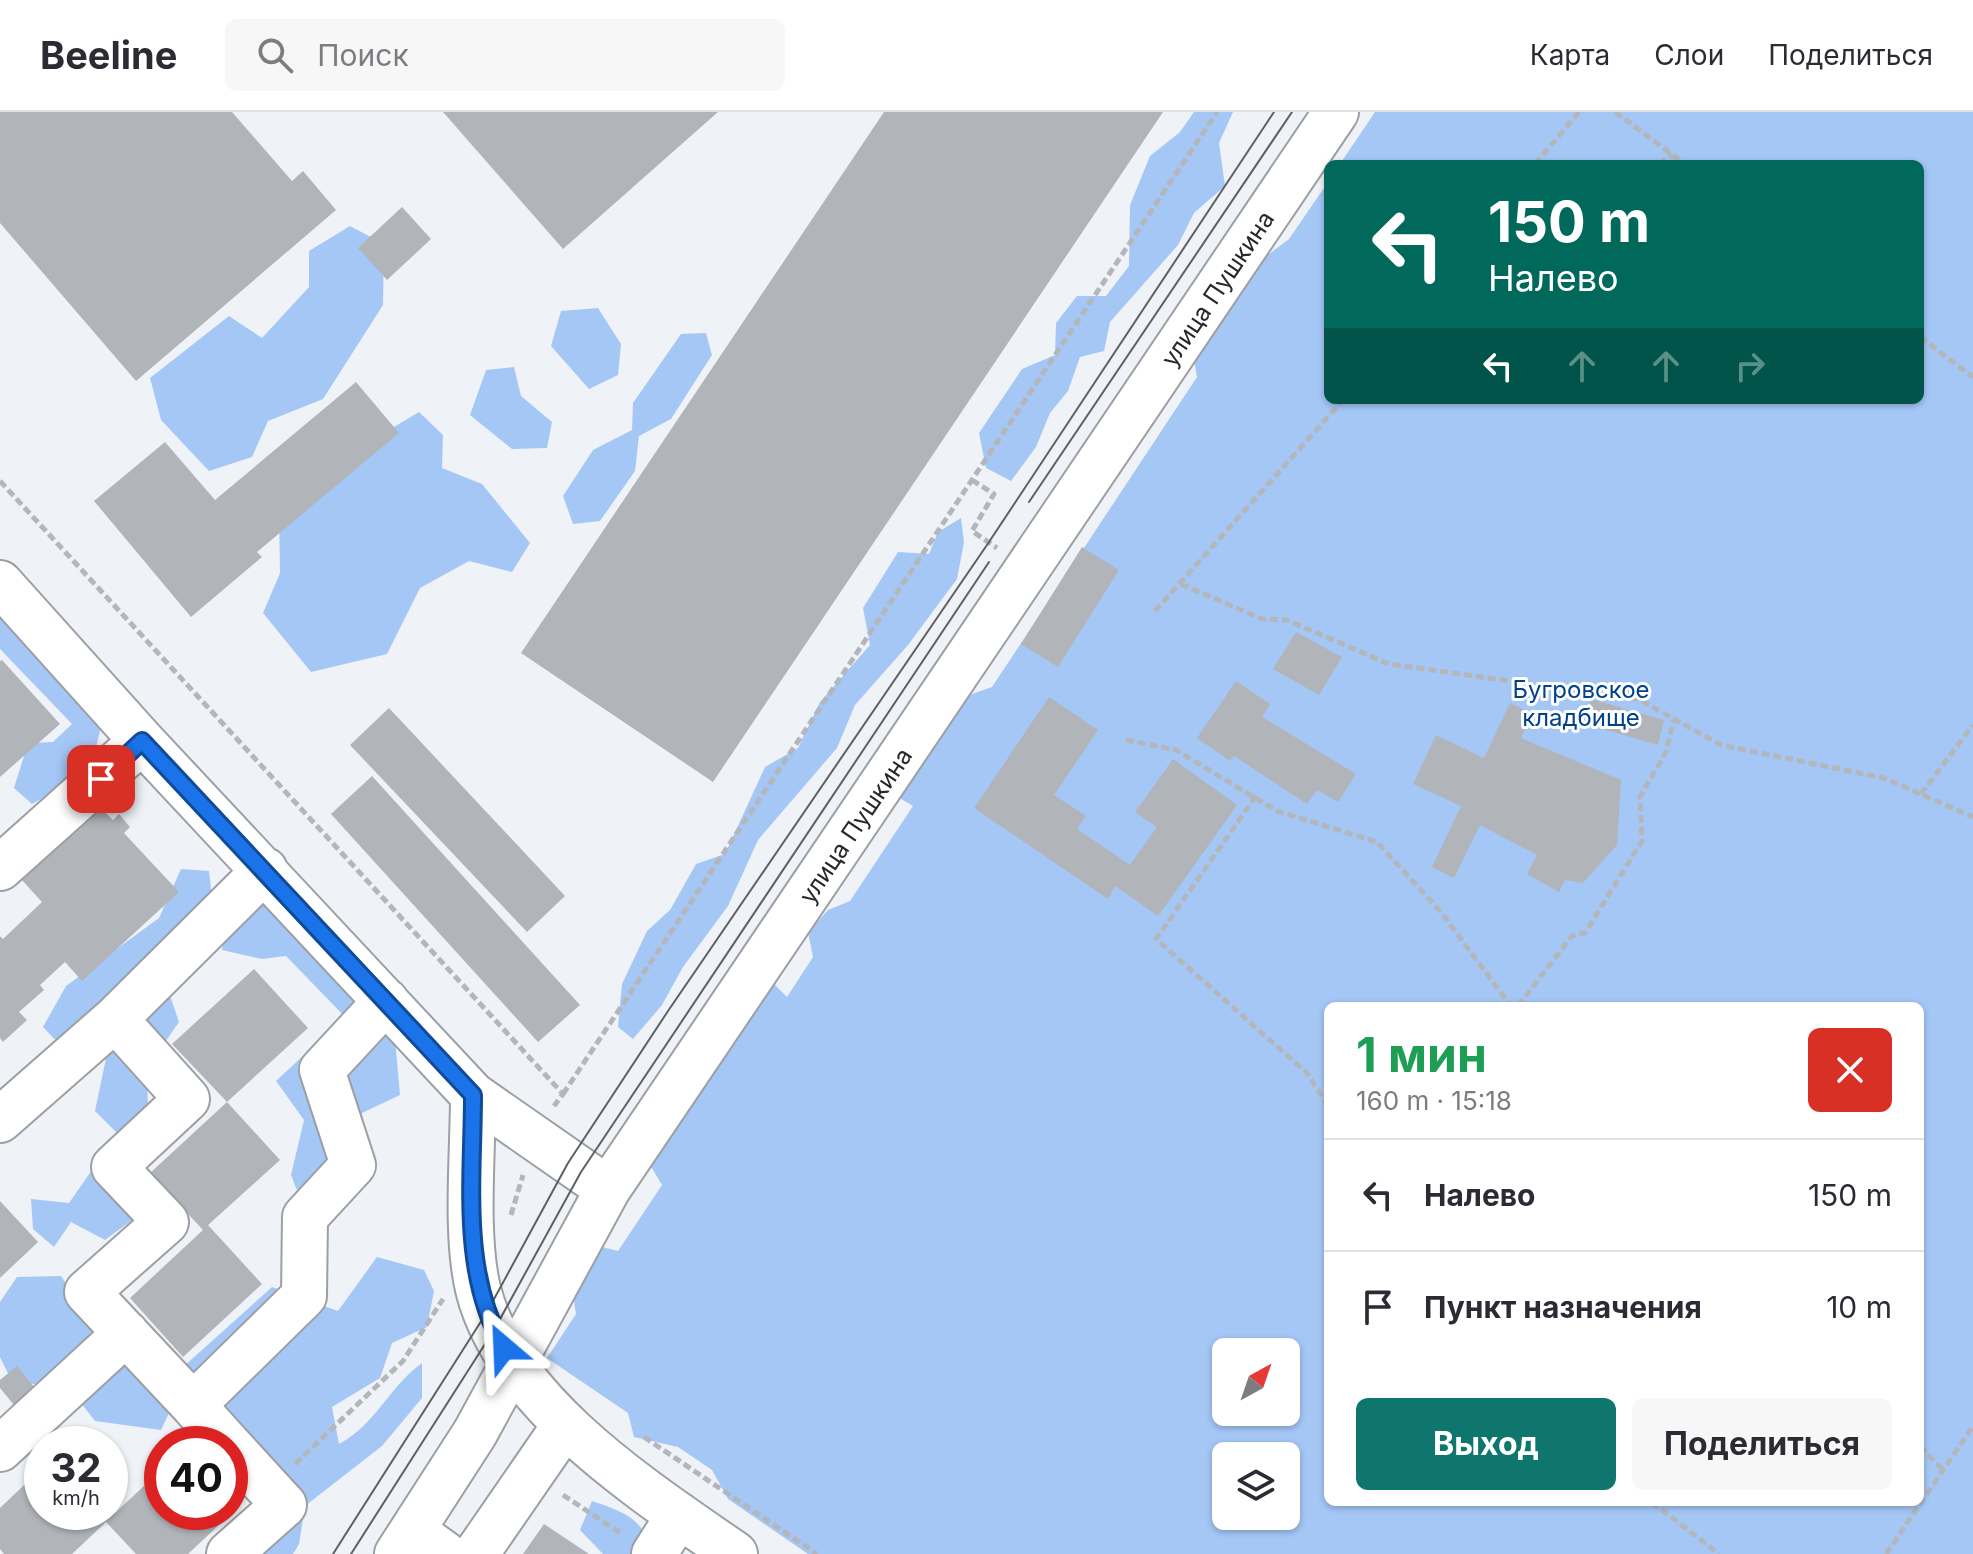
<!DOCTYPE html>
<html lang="ru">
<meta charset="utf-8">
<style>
body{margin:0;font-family:Inter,sans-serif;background:#f7f7f7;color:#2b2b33;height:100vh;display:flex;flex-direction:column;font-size:30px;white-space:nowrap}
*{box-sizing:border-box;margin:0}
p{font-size:26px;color:#7c7c81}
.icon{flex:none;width:44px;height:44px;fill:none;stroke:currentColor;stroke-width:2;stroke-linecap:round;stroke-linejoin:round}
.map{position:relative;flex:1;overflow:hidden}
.sheet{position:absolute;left:1324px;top:890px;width:600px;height:504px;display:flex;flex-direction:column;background:#fff;border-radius:12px;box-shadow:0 2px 6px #0004}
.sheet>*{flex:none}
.hud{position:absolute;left:1324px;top:48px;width:600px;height:244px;border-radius:12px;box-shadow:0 2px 6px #0004;background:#00695c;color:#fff;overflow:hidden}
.needle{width:52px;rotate:40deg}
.fabs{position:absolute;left:1212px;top:1226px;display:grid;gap:16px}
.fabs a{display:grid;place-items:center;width:88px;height:88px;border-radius:12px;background:#fff;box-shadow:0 2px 6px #0004;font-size:40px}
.speed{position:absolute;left:24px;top:1314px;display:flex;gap:16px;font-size:40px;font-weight:700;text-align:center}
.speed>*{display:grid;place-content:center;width:104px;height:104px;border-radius:50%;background:#fff;box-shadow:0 2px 6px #0004;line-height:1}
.speed small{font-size:20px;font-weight:400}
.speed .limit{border:12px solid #d22;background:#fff;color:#111}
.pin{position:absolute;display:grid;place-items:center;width:68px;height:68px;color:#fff;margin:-34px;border-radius:16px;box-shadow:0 4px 12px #0006}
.me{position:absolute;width:88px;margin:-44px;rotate:334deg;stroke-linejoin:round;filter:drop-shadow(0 0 6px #0008)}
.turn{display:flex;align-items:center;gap:28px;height:168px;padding:0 32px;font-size:36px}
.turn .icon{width:104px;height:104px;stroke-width:2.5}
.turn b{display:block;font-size:56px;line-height:68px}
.lanes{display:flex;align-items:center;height:76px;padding:0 32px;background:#0003;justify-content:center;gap:40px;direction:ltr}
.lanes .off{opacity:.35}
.round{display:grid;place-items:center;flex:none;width:84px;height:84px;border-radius:12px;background:#f7f7f7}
.summary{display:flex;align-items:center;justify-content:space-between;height:136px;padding:0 32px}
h1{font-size:48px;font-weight:700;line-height:60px;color:#1e9e55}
.cta{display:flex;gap:16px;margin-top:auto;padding:16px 32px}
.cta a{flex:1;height:92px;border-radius:12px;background:#0f766e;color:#fff;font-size:32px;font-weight:700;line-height:92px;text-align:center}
.cta a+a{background:#f7f7f7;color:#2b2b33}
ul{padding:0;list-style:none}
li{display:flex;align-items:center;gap:24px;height:112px;padding:0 32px;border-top:2px solid #e1e1e2}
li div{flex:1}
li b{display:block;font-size:30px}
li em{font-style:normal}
header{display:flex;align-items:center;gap:48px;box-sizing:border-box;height:112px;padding:0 40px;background:#fff;border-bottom:2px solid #e1e1e2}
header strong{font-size:38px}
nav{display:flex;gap:44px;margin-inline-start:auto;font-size:28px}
.search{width:560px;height:72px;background:#f7f7f7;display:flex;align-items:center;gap:20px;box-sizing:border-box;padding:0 28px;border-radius:12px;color:#7c7c81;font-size:30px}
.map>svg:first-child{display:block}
.green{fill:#a5c7f6;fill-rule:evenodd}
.building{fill:#b1b5b9}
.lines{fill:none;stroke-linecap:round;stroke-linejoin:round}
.minor-casing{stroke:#9c9fa4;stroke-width:48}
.path{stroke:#b3b6ba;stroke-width:5;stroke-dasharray:8 4;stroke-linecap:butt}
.minor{stroke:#fff;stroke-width:44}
.tram{stroke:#5e6063;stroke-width:2}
.route-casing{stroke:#114b97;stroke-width:20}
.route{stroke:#1a73e8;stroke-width:14}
.labels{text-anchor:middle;stroke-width:6;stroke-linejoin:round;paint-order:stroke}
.street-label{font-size:24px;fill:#27282a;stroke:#fff}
.park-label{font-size:24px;fill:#00428b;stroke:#fff}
</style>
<header>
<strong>Beeline</strong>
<div class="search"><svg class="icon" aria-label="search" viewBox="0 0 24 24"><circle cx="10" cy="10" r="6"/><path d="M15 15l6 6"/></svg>Поиск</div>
<nav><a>Карта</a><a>Слои</a><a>Поделиться</a></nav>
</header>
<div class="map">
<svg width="1973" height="1442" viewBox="0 0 1973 1442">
<rect width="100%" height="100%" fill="#eff3f8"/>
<path class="green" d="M 1194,0 L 1233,0 L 1219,31 L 1225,74 L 1194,101 L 1178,133 L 1110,210 L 1104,239 L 1080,245 L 1068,279 L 1050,301 L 1036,335 L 1011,369 L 986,356 L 979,321 L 1022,257 L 1055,243 L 1056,211 L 1077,184 L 1106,184 L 1129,154 L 1130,93 L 1150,44 L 1180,20 Z
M 1375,0 L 1973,0 L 1973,1442 L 808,1442 L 728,1387 L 712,1358 L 678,1335 L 634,1325 L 628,1301 L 547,1246 L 576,1202 L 571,1170 L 598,1134 L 618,1139 L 662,1073 L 649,1051 L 770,868 L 787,885 L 813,845 L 808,820 L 828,798 L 850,789 L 913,694 L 896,684 L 955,588 L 992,575 L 1197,265 L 1193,242 L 1234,168 L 1289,127 L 1328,70 L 1328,288 L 1920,288 L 1920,52 L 1340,52 ZM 1328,894 L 1920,894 L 1920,1390 L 1328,1390 ZM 1226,1240 L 1286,1240 L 1286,1300 L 1226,1300 ZM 1226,1344 L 1286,1344 L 1286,1404 L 1226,1404 Z
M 350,114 L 384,132 L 383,193 L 323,287 L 268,309 L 252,345 L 209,359 L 161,308 L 150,266 L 229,204 L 262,226 L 309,175 L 309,139 Z
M 598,196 L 621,232 L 618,263 L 589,277 L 551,234 L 561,199 Z
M 706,221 L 712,243 L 671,307 L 639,324 L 635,359 L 600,409 L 573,412 L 563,384 L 593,338 L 632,318 L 633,291 L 681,222 Z
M 514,255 L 521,284 L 552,310 L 547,336 L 512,337 L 470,303 L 486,258 Z
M 419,300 L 443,323 L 442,356 L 482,372 L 530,431 L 512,460 L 469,449 L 420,476 L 387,542 L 311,560 L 263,501 L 280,461 L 279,399 L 357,337 Z
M 961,406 L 964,430 L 957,467 L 908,533 L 855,593 L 837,636 L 758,728 L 728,794 L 683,855 L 662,893 L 633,927 L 618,915 L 622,872 L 647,819 L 670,798 L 696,752 L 725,742 L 765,655 L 798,636 L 820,590 L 870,533 L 863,496 L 898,440 L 929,442 L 938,420 Z
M 0,495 L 104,604 L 96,635 L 74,644 L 70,671 L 32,692 L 14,676 L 28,631 L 53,630 L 72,612 L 0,537 Z
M 181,757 L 209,759 L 212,785 L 164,866 L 179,910 L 147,956 L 148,1001 L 116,1020 L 95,999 L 110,927 L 60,933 L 43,915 L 66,874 L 159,806 Z
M 264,784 L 300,831 L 355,863 L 393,905 L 400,983 L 362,1001 L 350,1067 L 302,1091 L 291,1063 L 304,1008 L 276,969 L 305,942 L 341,953 L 347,907 L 286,844 L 262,847 L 222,838 L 228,791 Z
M 92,1058 L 123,1072 L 139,1103 L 105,1128 L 71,1110 L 54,1135 L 33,1117 L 31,1087 L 69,1091 Z
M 377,1145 L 424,1158 L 434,1179 L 427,1215 L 392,1231 L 380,1266 L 332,1295 L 339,1332 C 375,1313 389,1275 422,1251 L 422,1286 L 382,1334 L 305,1394 L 299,1432 L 293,1442 L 222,1442 L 247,1413 L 260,1336 L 176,1286 L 161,1318 L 95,1309 L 64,1269 L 14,1274 L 0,1245 L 0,1190 L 17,1165 L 61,1164 L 80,1192 L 183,1255 L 272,1175 L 338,1199 Z
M 592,1389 C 622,1399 647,1407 650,1442 L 603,1442 L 580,1418 Z"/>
<path class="building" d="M 0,0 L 232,0 L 292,69 L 303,59 L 336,98 L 136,269 L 0,111 Z
M 443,0 L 718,0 L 563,137 Z
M 884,0 L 1163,0 L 713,670 L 521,541 Z
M 402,95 L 431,127 L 387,168 L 358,136 Z
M 356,270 L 399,321 L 257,440 L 262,445 L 191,505 L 94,389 L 165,330 L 215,388 Z
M 1082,435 L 1119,458 L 1058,555 L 1021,532 Z
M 1296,520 L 1342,545 L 1319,583 L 1273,557 Z
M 2,548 L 60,612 L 0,665 L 0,549 Z
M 1236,569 L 1270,592 L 1262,605 L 1356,662 L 1338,690 L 1317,678 L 1307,692 L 1234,644 L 1230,649 L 1197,626 Z
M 1049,585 L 1098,618 L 1054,683 L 1086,704 L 1077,717 L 1130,753 L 1157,715 L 1135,700 L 1173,647 L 1237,693 L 1158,804 L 1115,774 L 1108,787 L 974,696 Z
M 1591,587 L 1664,608 L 1658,633 L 1586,612 Z
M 1510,591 L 1532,601 L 1521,626 L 1621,668 L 1617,733 L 1583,771 L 1565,768 L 1559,780 L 1527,762 L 1537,743 L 1480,713 L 1454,766 L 1432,755 L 1461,694 L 1413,672 L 1436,623 L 1484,646 Z
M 389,596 L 565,784 L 527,820 L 350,633 Z
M 372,664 L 580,893 L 538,930 L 331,702 Z
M 100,695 L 113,708 L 119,702 L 130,715 L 124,721 L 179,780 L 82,869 L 65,850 L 40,873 L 44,878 L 19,900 L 27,908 L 3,930 L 0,926 L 0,824 L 3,827 L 42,790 L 21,767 Z
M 254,857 L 308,916 L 227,990 L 172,932 Z
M 227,990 L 280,1048 L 208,1113 L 262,1172 L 183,1245 L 130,1186 L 203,1118 L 150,1061 Z
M 0,1089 L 38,1130 L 0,1166 Z
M 17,1254 L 35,1276 L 14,1293 L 0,1276 L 0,1268 Z
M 42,1356 L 42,1400 L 110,1398 L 114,1402 L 162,1357 L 162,1400 L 230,1400 L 230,1388 L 237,1396 L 188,1442 L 136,1442 L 106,1410 L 72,1442 L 4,1442 L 0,1437 L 0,1396 Z
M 544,1412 L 589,1442 L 523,1442 Z"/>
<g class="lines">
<g class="minor-casing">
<path id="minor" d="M 0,471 L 142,629 L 473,983 C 473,1041 465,1122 478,1177 C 506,1291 644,1379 735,1442
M 0,756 L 142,629
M 115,907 L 265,758
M 473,983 L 608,1077
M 0,1008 L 115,907 L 187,987 L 114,1055 L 166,1110 L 87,1180 L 193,1293
M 228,1332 L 193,1293 L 304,1184 L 305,1105 L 353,1053 L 322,958 L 386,889
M 0,1337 L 126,1221
M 413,1419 L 445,1442
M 229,1442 L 284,1393 L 230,1334
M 397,1442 L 475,1321 L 608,1077 L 1336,0
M 476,1442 L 565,1313
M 654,1442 L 679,1403"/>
</g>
<path class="path" d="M 1615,0 L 1685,52
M 1535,52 L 1579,0
M 1659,52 L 1672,42
M 1920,225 L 1973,265
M 972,368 L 994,382 L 972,419 L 997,436
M 0,369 L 563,982 L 554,994
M 1181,472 L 1262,507 L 1287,508 L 1389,552 L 1638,587 L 1721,633 L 1884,666 L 1973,705
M 1155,499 L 1343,288
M 1126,628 L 1176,638 L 1277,699 L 1377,730 L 1440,799 L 1511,894
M 1921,682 L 1973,613
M 1256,684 L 1156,827 L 1307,961 L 1328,994
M 1518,894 L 1572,824 L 1585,821 L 1642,729 L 1640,685 L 1666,640 L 1674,607
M 563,982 L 1217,0
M 511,1103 L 523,1063
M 644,1325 L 817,1442
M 1920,1334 L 1943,1358
M 295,1352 L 403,1249 L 443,1187
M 563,1383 L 622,1422
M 1652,1390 L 1719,1442
M 1886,1442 L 1973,1314"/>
<use href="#minor" class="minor"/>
<path class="tram" d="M 1029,390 L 1292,0
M 333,1442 L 487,1200 L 568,1051 L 668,899 L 989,430 L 1274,0
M 351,1442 L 494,1218 L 581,1060 L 989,450"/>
</g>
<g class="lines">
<g class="route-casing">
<path id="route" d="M 101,667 L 142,629 L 473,983 C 473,1067 460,1160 504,1236"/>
</g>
<use href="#route" class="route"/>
</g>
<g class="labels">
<g class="street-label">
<text transform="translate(1218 177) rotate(-56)" y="8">улица Пушкина</text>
<text transform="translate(856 714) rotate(-56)" y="8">улица Пушкина</text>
</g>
<g class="park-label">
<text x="1581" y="586">Бугровское<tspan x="1581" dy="28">кладбище</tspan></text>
</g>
</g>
</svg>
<div class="fabs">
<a><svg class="needle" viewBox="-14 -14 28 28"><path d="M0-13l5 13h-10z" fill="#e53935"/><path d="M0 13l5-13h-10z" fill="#7c7c81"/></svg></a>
<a><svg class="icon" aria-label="layers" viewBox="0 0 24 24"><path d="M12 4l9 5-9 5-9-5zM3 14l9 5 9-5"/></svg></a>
</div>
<div class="speed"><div>32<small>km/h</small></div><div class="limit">40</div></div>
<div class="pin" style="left:101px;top:667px;background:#d93025"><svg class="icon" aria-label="arrive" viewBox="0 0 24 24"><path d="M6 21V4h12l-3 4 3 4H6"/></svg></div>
<svg class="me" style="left:504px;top:1236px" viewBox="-20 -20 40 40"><path d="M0-17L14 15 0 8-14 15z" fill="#1a73e8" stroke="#fff" stroke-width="4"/></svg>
<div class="hud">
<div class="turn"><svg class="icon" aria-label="left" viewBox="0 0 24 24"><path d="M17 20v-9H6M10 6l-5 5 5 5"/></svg><div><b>150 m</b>Налево</div></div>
<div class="lanes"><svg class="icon" aria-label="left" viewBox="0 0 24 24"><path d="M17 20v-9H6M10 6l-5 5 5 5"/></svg><svg class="icon off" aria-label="ahead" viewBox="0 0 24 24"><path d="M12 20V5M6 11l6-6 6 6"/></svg><svg class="icon off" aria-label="ahead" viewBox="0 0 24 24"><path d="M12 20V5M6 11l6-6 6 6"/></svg><svg class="icon off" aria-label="right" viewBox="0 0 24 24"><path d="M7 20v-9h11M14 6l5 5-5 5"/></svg></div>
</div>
<section class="sheet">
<div class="summary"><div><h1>1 мин</h1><p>160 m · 15:18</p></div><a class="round" style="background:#d93025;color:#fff"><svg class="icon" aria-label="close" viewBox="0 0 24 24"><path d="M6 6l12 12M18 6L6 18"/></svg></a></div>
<ul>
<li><svg class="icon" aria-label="left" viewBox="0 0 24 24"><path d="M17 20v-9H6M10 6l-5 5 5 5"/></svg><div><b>Налево</b></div><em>150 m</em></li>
<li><svg class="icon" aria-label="arrive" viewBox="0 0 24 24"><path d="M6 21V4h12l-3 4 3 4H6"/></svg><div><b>Пункт назначения</b></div><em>10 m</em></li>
</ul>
<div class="cta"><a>Выход</a><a>Поделиться</a></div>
</section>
</div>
